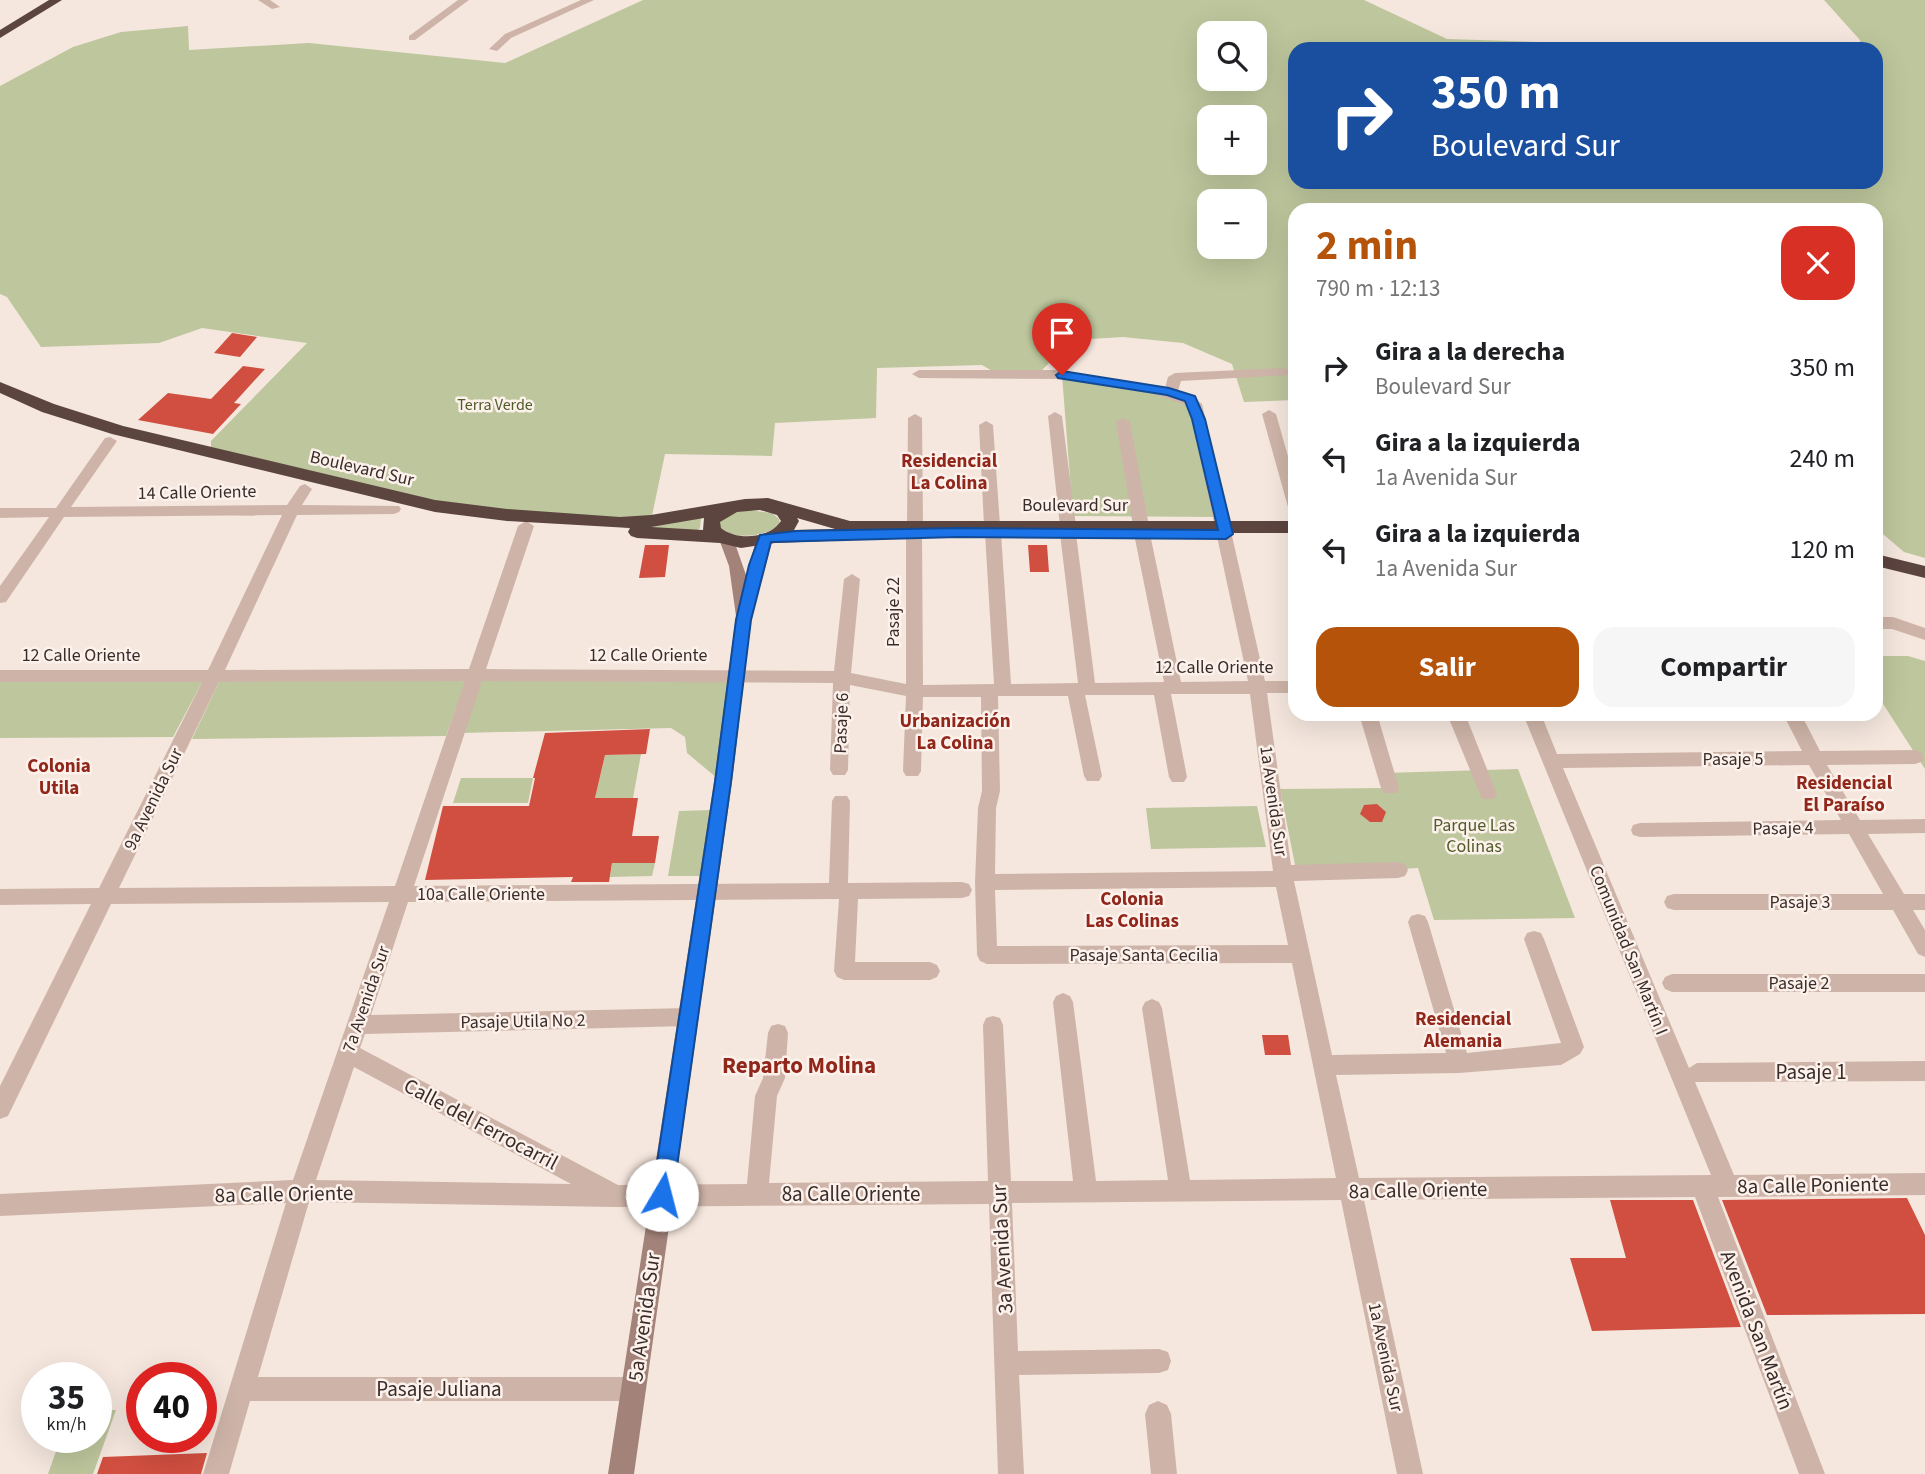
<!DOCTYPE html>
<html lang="es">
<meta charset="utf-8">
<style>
body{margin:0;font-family:"Source Sans 3",sans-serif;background:#f6f6f6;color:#202124;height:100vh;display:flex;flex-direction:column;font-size:26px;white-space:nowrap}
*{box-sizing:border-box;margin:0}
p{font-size:23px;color:#757577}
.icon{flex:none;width:38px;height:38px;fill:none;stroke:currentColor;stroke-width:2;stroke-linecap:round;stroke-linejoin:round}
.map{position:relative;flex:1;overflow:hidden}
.drawer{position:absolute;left:1288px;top:203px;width:595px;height:518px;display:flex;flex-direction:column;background:#fff;border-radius:21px;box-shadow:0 7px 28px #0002}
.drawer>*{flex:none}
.banner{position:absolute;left:1288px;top:42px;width:595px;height:147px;border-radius:21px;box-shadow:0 7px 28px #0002;background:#1a4fa0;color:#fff;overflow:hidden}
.tools{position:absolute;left:1197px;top:21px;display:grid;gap:14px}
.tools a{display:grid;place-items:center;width:70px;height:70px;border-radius:14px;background:#fff;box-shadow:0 7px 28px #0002;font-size:35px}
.speed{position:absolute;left:21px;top:1362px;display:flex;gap:14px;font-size:35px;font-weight:700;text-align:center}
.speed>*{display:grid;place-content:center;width:91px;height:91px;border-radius:50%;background:#fff;box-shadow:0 7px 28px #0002;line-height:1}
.speed small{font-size:18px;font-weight:400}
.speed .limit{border:10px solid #d22;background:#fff;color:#111}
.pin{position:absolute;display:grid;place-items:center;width:60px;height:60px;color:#fff;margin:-72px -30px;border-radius:50% 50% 50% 0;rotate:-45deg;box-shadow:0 0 7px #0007}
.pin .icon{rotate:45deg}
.me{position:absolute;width:77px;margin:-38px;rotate:8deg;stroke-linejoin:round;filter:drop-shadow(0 0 5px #0008)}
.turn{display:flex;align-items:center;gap:24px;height:147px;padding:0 28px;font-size:32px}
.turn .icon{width:91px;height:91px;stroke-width:2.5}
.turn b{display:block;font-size:49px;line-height:60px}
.round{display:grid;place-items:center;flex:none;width:74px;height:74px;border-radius:21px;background:#f6f6f6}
.summary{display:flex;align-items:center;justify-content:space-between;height:119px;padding:0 28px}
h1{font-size:42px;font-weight:700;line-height:52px;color:#b45309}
.cta{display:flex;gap:14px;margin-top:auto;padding:14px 28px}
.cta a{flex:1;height:80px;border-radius:21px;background:#b45309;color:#fff;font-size:28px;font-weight:700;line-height:80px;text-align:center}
.cta a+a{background:#f6f6f6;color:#202124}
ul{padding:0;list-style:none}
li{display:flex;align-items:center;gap:21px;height:91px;padding:0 28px}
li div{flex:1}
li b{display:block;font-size:26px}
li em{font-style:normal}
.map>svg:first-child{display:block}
.green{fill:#bdc69c;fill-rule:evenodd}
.building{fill:#d04f40}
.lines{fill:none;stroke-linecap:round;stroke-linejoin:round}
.street{fill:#ceb4a8;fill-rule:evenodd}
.secondary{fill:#a28279;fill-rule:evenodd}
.highway{fill:#5c443f;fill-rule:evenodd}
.route{fill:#1a73e8;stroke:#114b97;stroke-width:2}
.labels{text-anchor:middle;stroke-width:5;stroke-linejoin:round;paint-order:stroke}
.far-park-label{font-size:16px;fill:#505b2a;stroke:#fcf1eb}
.street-label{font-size:18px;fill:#3a2c29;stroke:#fcf1eb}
.park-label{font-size:18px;fill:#505b2a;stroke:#fcf1eb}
.neighbourhood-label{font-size:19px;font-weight:bold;fill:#91261a;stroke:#fcf1eb}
.near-street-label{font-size:21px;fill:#3a2c29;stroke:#fcf1eb}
.near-neighbourhood-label{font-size:23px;font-weight:bold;fill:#91261a;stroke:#fcf1eb}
</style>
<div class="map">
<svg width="1925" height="1474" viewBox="0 0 1925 1474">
<rect width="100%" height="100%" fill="#f5e7de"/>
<path class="green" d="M 643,0 L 1364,0 L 1447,39 L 1748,49 L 1295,49 L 1295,182 L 1876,182 L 1876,49 L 1861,49 L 1860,40 L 1824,0 L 1925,0 L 1925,558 L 1904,552 L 1876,528 L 1876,210 L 1295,210 L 1295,400 L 1244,402 L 1232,364 L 1183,343 L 1123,337 L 1057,341 L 1063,348 L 1062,357 L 1049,363 L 1039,373 L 994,372 L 982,365 L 877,368 L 876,418 L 775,423 L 772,456 L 665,454 L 650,525 L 701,518 L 700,528 L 696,531 L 622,528 L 625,527 L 437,502 L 211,447 L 211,441 L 307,343 L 202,328 L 159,343 L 41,347 L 7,297 L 0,294 L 0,86 L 73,47 L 121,32 L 188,26 L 189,50 L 309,43 L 505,63 ZM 1209,33 L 1255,33 L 1255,79 L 1209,79 ZM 1209,117 L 1255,117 L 1255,163 L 1209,163 ZM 1209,201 L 1255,201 L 1255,247 L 1209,247 Z
M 1062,375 L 1166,391 L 1195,407 L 1221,517 L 1073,516 Z
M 748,510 L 772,513 L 779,519 L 780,524 C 767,537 729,542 718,524 C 722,514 737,511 748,510 Z
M 1876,656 L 1908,656 L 1925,661 L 1925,769 L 1876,693 Z
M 731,678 L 717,778 L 687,753 L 685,737 L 671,728 L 461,733 L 478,681 Z
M 220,680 L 466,681 L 446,736 L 192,739 Z
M 0,682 L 202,682 L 173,737 L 0,738 Z
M 641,754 L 633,798 L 595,798 L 605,755 Z
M 1518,769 L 1575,918 L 1434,920 L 1418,868 L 1297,875 L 1280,789 L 1389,788 L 1385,773 Z
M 461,778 L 533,778 L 528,803 L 453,803 Z
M 1257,806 L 1266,847 L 1151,849 L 1146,808 Z
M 713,810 L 703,876 L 668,876 L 679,811 Z
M 612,863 L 655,863 L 652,876 L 610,877 Z
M 96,1410 L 116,1410 L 93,1474 L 48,1474 L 61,1437 L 96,1437 Z"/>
<path class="building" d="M 232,333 L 257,337 L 240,357 L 214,353 Z
M 243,366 L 265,369 L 234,403 L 241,404 L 213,434 L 138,420 L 168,393 L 211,399 Z
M 645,545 L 669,545 L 665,577 L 639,578 Z
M 1028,545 L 1047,545 L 1049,572 L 1030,572 Z
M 650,729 L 646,754 L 605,755 L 595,798 L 638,798 L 632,836 L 659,836 L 655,863 L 612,863 L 609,882 L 571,882 L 573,877 L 425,880 L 443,806 L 529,806 L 535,778 L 533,778 L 545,733 Z
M 1377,804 L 1386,812 L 1382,822 L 1370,822 L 1360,814 L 1364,805 Z
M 1262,1035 L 1288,1035 L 1291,1055 L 1265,1055 Z
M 1907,1198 L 1925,1235 L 1925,1314 L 1767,1315 L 1722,1200 Z
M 1610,1200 L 1693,1200 L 1741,1327 L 1592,1331 L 1570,1258 L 1626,1258 Z
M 207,1453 L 201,1474 L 97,1474 L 103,1457 Z"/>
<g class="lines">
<path class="street" d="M 258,0 L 270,0 L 280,7 L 272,9 Z
M 458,0 L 469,0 L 415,40 L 409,40 L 409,36 Z
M 581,0 L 594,0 L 511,38 L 497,51 L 489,49 L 505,34 Z
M 1284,368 L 1291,372 L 1289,375 L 1181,381 L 1178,391 L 1191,396 L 1202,404 L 1265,681 L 1295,681 L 1295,693 L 1267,693 L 1291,865 L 1398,862 L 1405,864 L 1408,870 L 1405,876 L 1398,878 L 1294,881 L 1332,1055 L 1446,1053 L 1408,922 L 1411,916 L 1418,914 L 1425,916 L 1428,922 L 1467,1053 L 1561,1043 L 1524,939 L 1527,933 L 1534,931 L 1541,933 L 1544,939 L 1584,1047 L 1580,1054 L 1561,1065 L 1459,1073 L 1336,1075 L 1359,1178 L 1711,1175 L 1523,714 L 1541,714 L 1557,754 L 1802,751 L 1783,714 L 1801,714 L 1820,751 L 1915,750 L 1921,752 L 1924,757 L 1921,762 L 1915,764 L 1827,765 L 1860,820 L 1925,819 L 1925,833 L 1868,834 L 1904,894 L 1925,894 L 1925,910 L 1913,910 L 1925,930 L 1925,957 L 1918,954 L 1893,910 L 1674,910 L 1667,908 L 1664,902 L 1667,896 L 1674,894 L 1883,894 L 1849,834 L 1640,837 L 1633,835 L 1631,830 L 1633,825 L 1640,823 L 1841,820 L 1809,765 L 1563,768 L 1689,1068 L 1697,1063 L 1925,1061 L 1925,1081 L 1695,1082 L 1734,1175 L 1925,1173 L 1925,1195 L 1718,1197 L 1825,1474 L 1799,1474 L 1695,1197 L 1364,1200 L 1423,1474 L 1397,1474 L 1341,1200 L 1012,1203 L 1018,1351 L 1159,1349 L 1168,1352 L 1171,1361 L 1168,1370 L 1159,1373 L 1019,1375 L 1024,1474 L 998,1474 L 989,1204 L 615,1207 L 309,1202 L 258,1377 L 634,1377 L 643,1380 L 646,1389 L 643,1398 L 634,1401 L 250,1401 L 229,1474 L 203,1474 L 286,1203 L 0,1216 L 0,1194 L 293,1180 L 389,902 L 111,904 L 8,1116 L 0,1119 L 0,1086 L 91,904 L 0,905 L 0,889 L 99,888 L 202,682 L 0,682 L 0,670 L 208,670 L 282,515 L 64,517 L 6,602 L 0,603 L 0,586 L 49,517 L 0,518 L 0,508 L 56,508 L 105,438 L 110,437 L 117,441 L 71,507 L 287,505 L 300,486 L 305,484 L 312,489 L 302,505 L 399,506 L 401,509 L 399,512 L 394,514 L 297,515 L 225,670 L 469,669 L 518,526 L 526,521 L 534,526 L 486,669 L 834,671 L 844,579 L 852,574 L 860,579 L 851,673 L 906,684 L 906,534 L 913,529 L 907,525 L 908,418 L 915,414 L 922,418 L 923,525 L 916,530 L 922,534 L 923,685 L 994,684 L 985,533 L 989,529 L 984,525 L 979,425 L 986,421 L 993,425 L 1000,525 L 996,529 L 1001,533 L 1011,684 L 1078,683 L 1060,534 L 1065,530 L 1060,526 L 1048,416 L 1055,412 L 1062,416 L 1076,526 L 1071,530 L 1076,534 L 1095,683 L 1164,682 L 1134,534 L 1138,530 L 1133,526 L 1116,422 L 1123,418 L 1130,422 L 1149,526 L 1145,530 L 1150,534 L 1181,682 L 1248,681 L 1189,406 L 1151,393 L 1066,379 L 919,378 L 912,374 L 919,370 L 1054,370 L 1165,388 L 1168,377 L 1175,373 ZM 465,681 L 395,886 L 119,888 L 219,682 ZM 482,681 L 833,683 L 830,770 L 833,775 L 845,775 L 848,770 L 850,685 L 906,696 L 903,771 L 906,776 L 918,776 L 921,771 L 923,697 L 981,697 L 982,791 L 978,808 L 975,882 L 977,955 L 980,961 L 987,964 L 1292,963 L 1336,1178 L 1190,1180 L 1162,1008 L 1159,1002 L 1152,999 L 1145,1002 L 1142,1008 L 1168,1180 L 1096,1181 L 1073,1002 L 1070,996 L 1063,993 L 1056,996 L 1053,1002 L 1073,1181 L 1011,1181 L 1003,1025 L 1000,1018 L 993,1016 L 986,1018 L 983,1025 L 988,1181 L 769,1183 L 777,1096 L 785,1078 L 788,1033 L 785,1026 L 778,1024 L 771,1026 L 768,1033 L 763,1078 L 755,1096 L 747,1184 L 618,1185 L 360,1048 L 365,1034 L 688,1026 L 695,1024 L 698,1017 L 695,1010 L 688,1008 L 371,1015 L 408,902 L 839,899 L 834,971 L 837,977 L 844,980 L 930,980 L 937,977 L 940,971 L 937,965 L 930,962 L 855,962 L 858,899 L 962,898 L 969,896 L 972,890 L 969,884 L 962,882 L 848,883 L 850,801 L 847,796 L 835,796 L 832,801 L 829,883 L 414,886 ZM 1171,694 L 1250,694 L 1273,871 L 995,874 L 996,808 L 1000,791 L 998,696 L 1068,696 L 1084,776 L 1087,781 L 1099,781 L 1102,776 L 1085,695 L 1154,695 L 1169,777 L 1172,782 L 1184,782 L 1187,777 ZM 1276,887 L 1288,945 L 997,946 L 995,890 ZM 354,1067 L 571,1184 L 316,1180 Z
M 1269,410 L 1276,414 L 1295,481 L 1295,512 L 1288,507 L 1262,414 Z
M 1876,617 L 1893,617 L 1925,628 L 1925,640 L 1892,629 L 1876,629 Z
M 1359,714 L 1377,714 L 1399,788 L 1396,793 L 1384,793 L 1381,788 Z
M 1447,714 L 1465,714 L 1497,794 L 1494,799 L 1482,799 Z
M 1672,974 L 1925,974 L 1925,992 L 1672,992 L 1665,989 L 1662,983 L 1665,977 Z
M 1158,1401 L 1167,1405 L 1171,1414 L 1177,1474 L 1151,1474 L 1145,1414 L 1149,1405 Z"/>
<path class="secondary" d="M 765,533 L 773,538 L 751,619 L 732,782 L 634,1474 L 608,1474 L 714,782 L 736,616 L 729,566 L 719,539 L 722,535 L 732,535 L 746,575 L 757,538 Z"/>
<path class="highway" d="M 49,0 L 62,0 L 0,38 L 0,30 Z
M 0,382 L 54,404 L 123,426 L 435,500 L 507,509 L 620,517 L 651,515 L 745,499 L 768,498 L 850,521 L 1295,521 L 1295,533 L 861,533 L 859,538 L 853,540 L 775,543 L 741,548 L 720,543 L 637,538 L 631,536 L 628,532 L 630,528 L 507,521 L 435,512 L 112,434 L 42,412 L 0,393 ZM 760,510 L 777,515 L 781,521 C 769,539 737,541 721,528 L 720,522 L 737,512 ZM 704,518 L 703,530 L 651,527 ZM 797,518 L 835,529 L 794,530 L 799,521 Z
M 1876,554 L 1925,566 L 1925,578 L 1876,566 Z"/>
</g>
<path class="route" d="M 1062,371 L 1169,388 L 1195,396 L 1205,419 L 1233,534 L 1226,539 L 958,537 L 771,542 L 751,620 L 731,782 L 673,1195 L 670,1202 L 662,1205 L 655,1202 L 652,1195 L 715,782 L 736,620 L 749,565 L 760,535 L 797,531 L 958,528 L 1218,530 L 1192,419 L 1185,401 L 1167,395 L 1058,378 L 1056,375 Z"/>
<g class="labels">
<g class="far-park-label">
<text x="495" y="410">Terra Verde</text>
</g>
<g class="street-label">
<text transform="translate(362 468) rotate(13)" y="6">Boulevard Sur</text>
<text transform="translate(197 492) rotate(-1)" y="6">14 Calle Oriente</text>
<text x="1075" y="511">Boulevard Sur</text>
<text transform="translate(893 612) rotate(-90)" y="6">Pasaje 22</text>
<text x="81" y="661">12 Calle Oriente</text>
<text x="648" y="661">12 Calle Oriente</text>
<text x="1214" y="673">12 Calle Oriente</text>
<text transform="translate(841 723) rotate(-88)" y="6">Pasaje 6</text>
<text x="1733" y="765">Pasaje 5</text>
<text transform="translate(153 799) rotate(-64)" y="6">9a Avenida Sur</text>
<text transform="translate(1274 801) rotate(82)" y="6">1a Avenida Sur</text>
<text transform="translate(1783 828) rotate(-1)" y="6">Pasaje 4</text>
<text x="481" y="900">10a Calle Oriente</text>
<text x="1800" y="908">Pasaje 3</text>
<text transform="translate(1629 950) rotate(68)" y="6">Comunidad San Martín I</text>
<text x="1144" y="961">Pasaje Santa Cecilia</text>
<text x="1799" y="989">Pasaje 2</text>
<text transform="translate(366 999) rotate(-71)" y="6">7a Avenida Sur</text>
<text transform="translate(523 1021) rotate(-1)" y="6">Pasaje Utila No 2</text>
<text transform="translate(1386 1357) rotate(78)" y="6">1a Avenida Sur</text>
</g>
<g class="park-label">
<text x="1474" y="831">Parque Las<tspan x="1474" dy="21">Colinas</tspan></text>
</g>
<g class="neighbourhood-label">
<text x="949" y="467">Residencial<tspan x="949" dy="22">La Colina</tspan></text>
<text x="955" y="727">Urbanización<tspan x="955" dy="22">La Colina</tspan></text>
<text x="59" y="772">Colonia<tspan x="59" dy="22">Utila</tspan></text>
<text x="1844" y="789">Residencial<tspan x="1844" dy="22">El Paraíso</tspan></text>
<text x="1132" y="905">Colonia<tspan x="1132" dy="22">Las Colinas</tspan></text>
<text x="1463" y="1025">Residencial<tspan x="1463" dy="22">Alemania</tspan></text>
</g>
<g class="near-street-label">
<text x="1811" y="1079">Pasaje 1</text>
<text transform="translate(481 1124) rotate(28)" y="7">Calle del Ferrocarril</text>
<text transform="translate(1813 1185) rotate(-1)" y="7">8a Calle Poniente</text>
<text transform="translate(1418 1190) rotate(-1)" y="7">8a Calle Oriente</text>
<text transform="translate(284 1194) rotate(-1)" y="7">8a Calle Oriente</text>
<text x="851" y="1201">8a Calle Oriente</text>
<text transform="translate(1002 1249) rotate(-93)" y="7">3a Avenida Sur</text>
<text transform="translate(644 1317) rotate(-82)" y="7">5a Avenida Sur</text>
<text transform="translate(1757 1330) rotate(69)" y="7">Avenida San Martín</text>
<text x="439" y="1396">Pasaje Juliana</text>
</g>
<g class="near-neighbourhood-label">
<text x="799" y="1073">Reparto Molina</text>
</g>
</g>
</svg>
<div class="tools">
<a><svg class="icon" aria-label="search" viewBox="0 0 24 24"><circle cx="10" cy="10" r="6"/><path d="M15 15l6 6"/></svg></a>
<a>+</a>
<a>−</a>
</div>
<div class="speed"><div>35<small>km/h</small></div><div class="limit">40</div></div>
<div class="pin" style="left:1062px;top:375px;background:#d93025"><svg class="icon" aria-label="arrive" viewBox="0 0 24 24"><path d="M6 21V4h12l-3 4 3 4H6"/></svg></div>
<svg class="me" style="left:662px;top:1195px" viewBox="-20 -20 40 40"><circle r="19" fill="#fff"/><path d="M0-13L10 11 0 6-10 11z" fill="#1a73e8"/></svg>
<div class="banner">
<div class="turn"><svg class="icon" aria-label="right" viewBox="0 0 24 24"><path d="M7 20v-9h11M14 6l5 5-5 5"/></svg><div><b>350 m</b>Boulevard Sur</div></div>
</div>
<section class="drawer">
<div class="summary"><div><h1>2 min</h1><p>790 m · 12:13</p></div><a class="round" style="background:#d93025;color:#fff"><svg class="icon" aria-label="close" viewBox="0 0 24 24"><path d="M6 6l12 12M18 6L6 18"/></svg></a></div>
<ul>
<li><svg class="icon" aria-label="right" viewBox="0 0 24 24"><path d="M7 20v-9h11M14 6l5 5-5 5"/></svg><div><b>Gira a la derecha</b><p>Boulevard Sur</p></div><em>350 m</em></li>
<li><svg class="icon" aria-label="left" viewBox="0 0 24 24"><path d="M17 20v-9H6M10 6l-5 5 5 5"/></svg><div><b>Gira a la izquierda</b><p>1a Avenida Sur</p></div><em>240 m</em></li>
<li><svg class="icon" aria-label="left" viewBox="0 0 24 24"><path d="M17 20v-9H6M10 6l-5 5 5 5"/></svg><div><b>Gira a la izquierda</b><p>1a Avenida Sur</p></div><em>120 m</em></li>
</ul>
<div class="cta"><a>Salir</a><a>Compartir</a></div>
</section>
</div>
